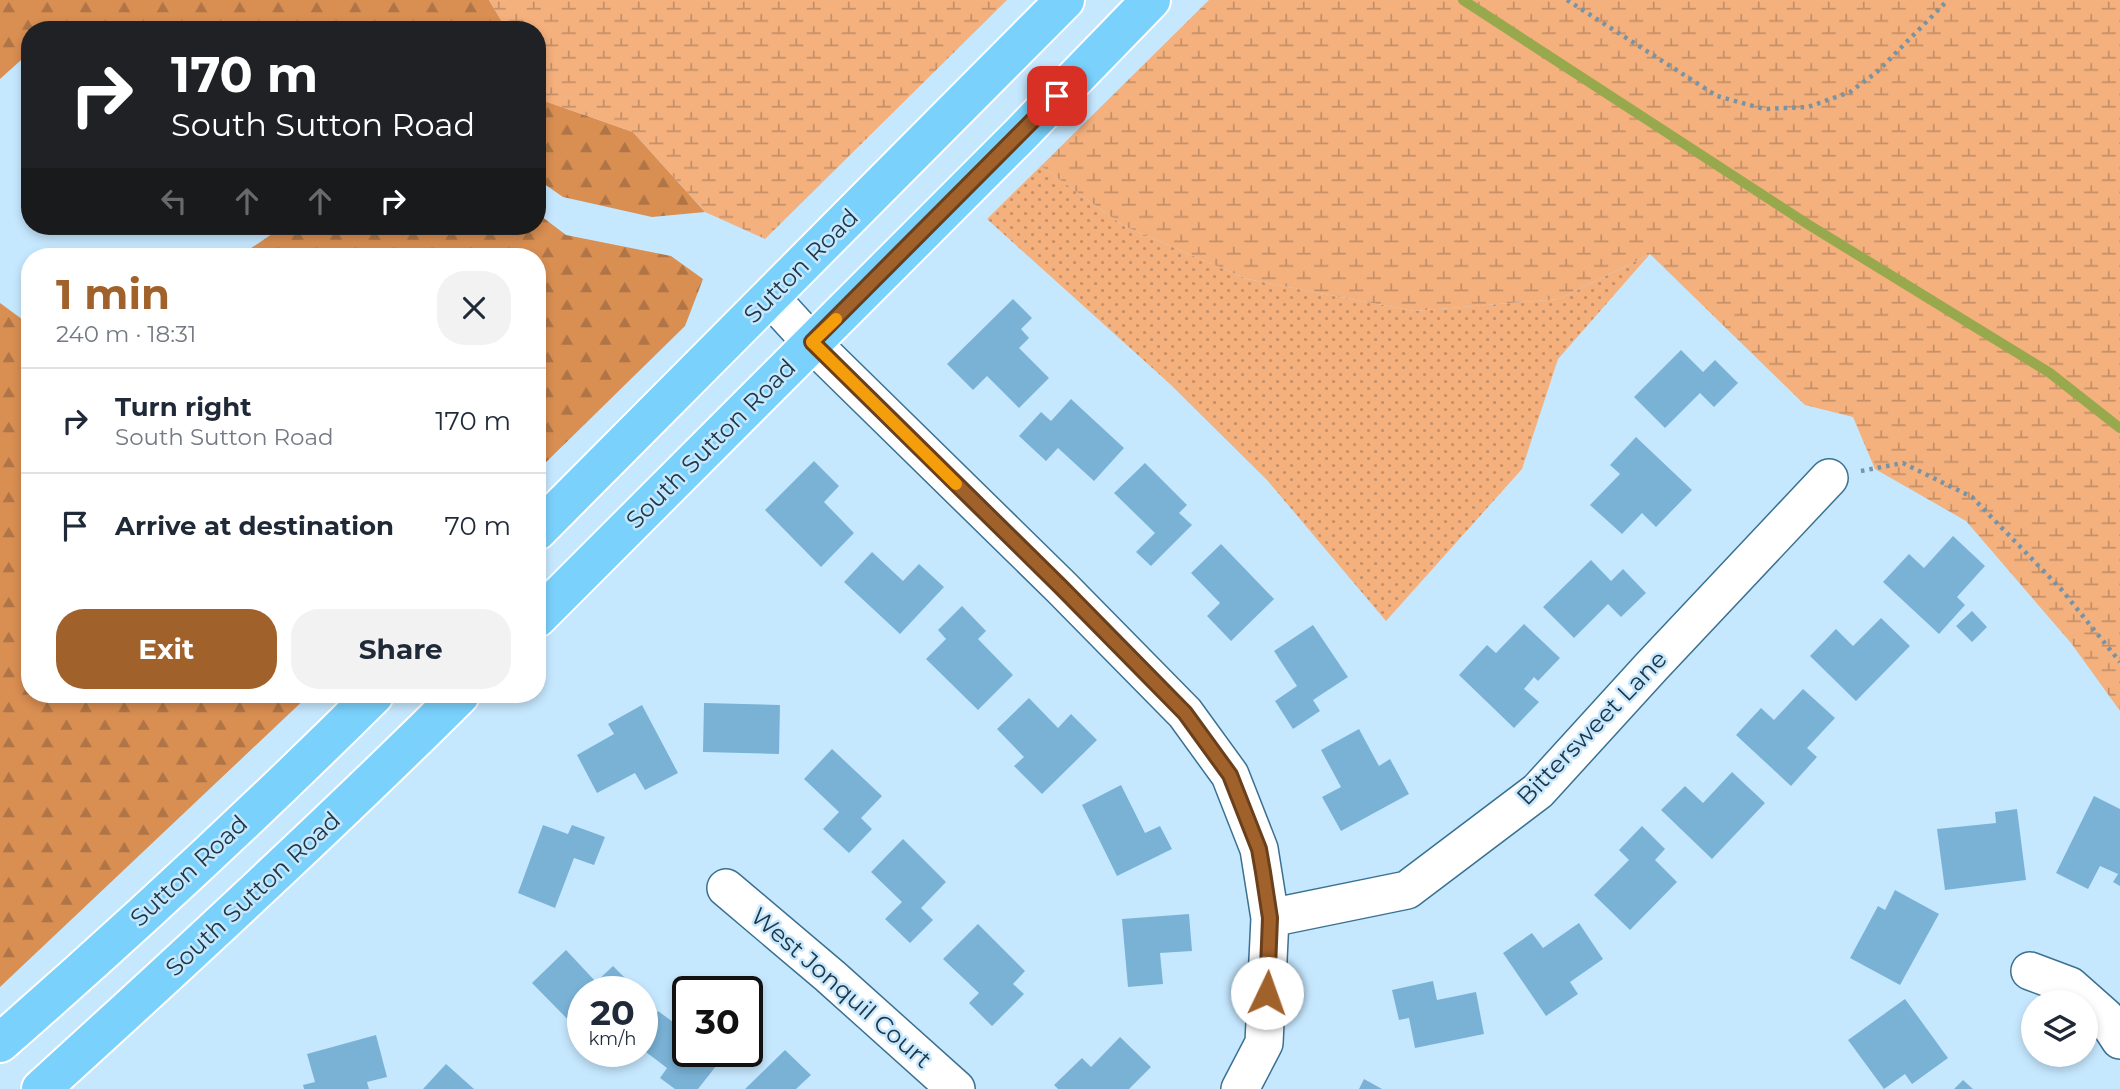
<!DOCTYPE html>
<meta charset="utf-8">
<style>
body{margin:0;font-family:Montserrat,sans-serif;background:#f2f2f3;color:#1f2937;height:100vh;display:flex;flex-direction:column;font-size:26px;white-space:nowrap}
*{box-sizing:border-box;margin:0}
p{font-size:23px;color:#747a83}
.icon{flex:none;width:38px;height:38px;fill:none;stroke:currentColor;stroke-width:2;stroke-linecap:round;stroke-linejoin:round}
.map{position:relative;flex:1;overflow:hidden}
.drawer{position:absolute;left:21px;top:248px;width:525px;height:455px;display:flex;flex-direction:column;background:#fff;border-radius:28px;box-shadow:0 4px 10px #0003}
.drawer>*{flex:none}
.top-card{position:absolute;left:21px;top:21px;width:525px;height:214px;border-radius:28px;box-shadow:0 4px 10px #0003;background:#202124;color:#fff;overflow:hidden}
.controls{position:absolute;left:2021px;top:990px;display:grid;gap:14px}
.controls a{display:grid;place-items:center;width:77px;height:77px;border-radius:50%;background:#fff;box-shadow:0 4px 10px #0003;font-size:35px}
.speed{position:absolute;left:567px;top:976px;display:flex;gap:14px;font-size:35px;font-weight:700;text-align:center}
.speed>*{display:grid;place-content:center;width:91px;height:91px;border-radius:50%;background:#fff;box-shadow:0 4px 10px #0003;line-height:1}
.speed small{font-size:18px;font-weight:400}
.speed .limit{border:4px solid #111;border-radius:10px;background:#fff;color:#111}
.pin{position:absolute;display:grid;place-items:center;width:60px;height:60px;color:#fff;margin:-30px;border-radius:14px;box-shadow:0 4px 10px #0006}
.me{position:absolute;width:77px;margin:-38px;rotate:3deg;stroke-linejoin:round;filter:drop-shadow(0 0 5px #0008)}
.turn{display:flex;align-items:center;gap:24px;height:147px;padding:0 35px;font-size:32px}
.turn .icon{width:91px;height:91px;stroke-width:2.5}
.turn b{display:block;font-size:49px;line-height:60px}
.lanes{display:flex;align-items:center;height:66px;padding:0 35px;background:#0003;justify-content:center;gap:35px;direction:ltr}
.lanes .off{opacity:.35}
.round{display:grid;place-items:center;flex:none;width:74px;height:74px;border-radius:28px;background:#f2f2f3}
.overview{display:flex;align-items:center;justify-content:space-between;height:119px;padding:0 35px}
h1{font-size:42px;font-weight:700;line-height:52px;color:#a1612b}
.button{display:flex;gap:14px;margin-top:auto;padding:14px 35px}
.button a{flex:1;height:80px;border-radius:28px;background:#a1612b;color:#fff;font-size:28px;font-weight:700;line-height:80px;text-align:center}
.button a+a{background:#f2f2f3;color:#1f2937}
ul{padding:0;list-style:none}
li{display:flex;align-items:center;gap:21px;height:105px;padding:0 35px;border-top:2px solid #e0e1e3}
li div{flex:1}
li b{display:block;font-size:26px}
li em{font-style:normal}
.map>svg:first-child{display:block}
.grass{fill:url(#grass-dots)}
.forest{fill:url(#forest-firs)}
.wetland{fill:url(#wetland-marsh)}
.lines{fill:none;stroke-linecap:round;stroke-linejoin:round}
.stream{stroke:#98a84d;stroke-width:10}
.building{fill:#7ab2d6}
.minor-casing{stroke:#3a7192;stroke-width:40}
.primary-casing{stroke:#fff;stroke-width:42}
.path{stroke:#7794a7;stroke-width:4.5;stroke-dasharray:3.5 5;stroke-linecap:butt}
.minor{stroke:#fff;stroke-width:37}
.primary{stroke:#7ad1fc;stroke-width:38}
.route-casing{stroke:#693f1c;stroke-width:18}
.route{stroke:#a1612b;stroke-width:12}
.slow{stroke:#f59e0b;stroke-width:12}
.labels{text-anchor:middle;stroke-width:5;stroke-linejoin:round;paint-order:stroke}
.street-label{font-size:24px;fill:#203746;stroke:#c6e8ff}
</style>
<div class="map">
<svg width="2120" height="1089" viewBox="0 0 2120 1089">
<defs>
<pattern id="grass-dots" width="8" height="8" patternUnits="userSpaceOnUse" patternTransform="scale(1.75)"><rect width="8" height="8" fill="#f4b07d"/><path d="M2 2h.1M6 6h.1" fill="none" stroke="#c59068" stroke-width="1.8" stroke-linecap="round"/></pattern>
<pattern id="forest-firs" width="22" height="20" patternUnits="userSpaceOnUse" patternTransform="scale(1.75)"><rect width="22" height="20" fill="#d98e52"/><path d="M5 1l3.5 6h-7zM16 11l3.5 6h-7z" fill="#b07546"/></pattern>
<pattern id="wetland-marsh" width="20" height="14" patternUnits="userSpaceOnUse" patternTransform="scale(1.75)"><rect width="20" height="14" fill="#f4b07d"/><path d="M1 5h8M5 5V1M11 12h8M15 12V8" fill="none" stroke="#c59068"/></pattern>
</defs>
<rect width="100%" height="100%" fill="#c6e8ff"/>
<path class="grass" d="M 1041,166 L 1124,226 L 1247,279 L 1414,311 L 1559,299 L 1650,254 L 1558,359 L 1522,469 L 1386,621 L 1267,480 L 1170,384 L 987,219 Z"/>
<path class="forest" d="M 0,0 L 489,0 L 507,30 L 30,30 L 30,52 L 0,79 Z
M 537,91 L 542,100 L 633,132 L 705,212 L 652,217 L 563,197 L 537,179 Z
M 537,213 L 566,235 L 671,256 L 703,279 L 685,326 L 537,471 L 537,257 L 238,257 L 275,232 L 279,226 L 537,226 Z
M 0,303 L 30,325 L 30,695 L 309,695 L 0,987 Z"/>
<path class="wetland" d="M 489,0 L 1007,0 L 765,239 L 705,212 L 633,132 L 541,100 L 537,91 L 537,30 L 507,30 Z
M 1209,0 L 2120,0 L 2120,711 L 2071,643 L 1966,521 L 1875,469 L 1853,417 L 1805,405 L 1650,254 L 1559,299 L 1414,311 L 1247,279 L 1124,226 L 1041,166 Z"/>
<g class="lines">
<path class="stream" d="M 1463,0 L 1809,225 L 2050,373 L 2120,428"/>
</g>
<path class="building" d="M 1013,299 L 1032,318 L 1021,329 L 1029,338 L 1019,348 L 1049,378 L 1019,408 L 987,376 L 973,390 L 947,364 Z
M 1681,350 L 1703,372 L 1715,360 L 1738,383 L 1714,407 L 1700,393 L 1665,428 L 1634,397 Z
M 1071,399 L 1124,448 L 1094,481 L 1058,448 L 1046,461 L 1019,436 L 1041,412 L 1051,421 Z
M 1636,437 L 1692,490 L 1656,527 L 1642,513 L 1622,534 L 1590,505 L 1620,474 L 1610,465 Z
M 814,461 L 839,486 L 824,502 L 854,533 L 821,567 L 765,510 Z
M 1145,463 L 1187,505 L 1179,513 L 1192,525 L 1151,566 L 1136,552 L 1155,533 L 1114,493 Z
M 1953,536 L 1985,566 L 1957,597 L 1965,605 L 1939,634 L 1883,582 L 1909,554 L 1924,568 Z
M 1221,544 L 1274,599 L 1231,641 L 1207,616 L 1220,603 L 1191,573 Z
M 872,552 L 903,581 L 919,564 L 944,587 L 900,634 L 844,582 Z
M 1591,560 L 1611,581 L 1623,569 L 1646,593 L 1621,617 L 1608,604 L 1574,638 L 1543,607 Z
M 962,606 L 986,631 L 978,639 L 1013,675 L 978,710 L 926,659 L 946,639 L 938,630 Z
M 1972,611 L 1987,627 L 1972,642 L 1956,626 Z
M 1881,618 L 1910,646 L 1856,701 L 1810,656 L 1836,629 L 1853,646 Z
M 1524,624 L 1560,658 L 1538,681 L 1534,677 L 1524,689 L 1539,702 L 1514,728 L 1459,675 L 1487,645 L 1496,653 Z
M 1313,625 L 1348,677 L 1313,700 L 1320,711 L 1293,729 L 1275,701 L 1297,686 L 1274,651 Z
M 1803,689 L 1835,718 L 1807,748 L 1817,757 L 1791,786 L 1736,735 L 1761,708 L 1774,720 Z
M 1029,698 L 1058,728 L 1071,714 L 1097,740 L 1042,794 L 1014,766 L 1024,757 L 997,729 Z
M 704,703 L 780,705 L 779,754 L 703,752 Z
M 642,705 L 678,773 L 645,790 L 635,773 L 597,793 L 577,755 L 614,734 L 608,724 Z
M 1359,729 L 1379,766 L 1390,759 L 1409,794 L 1341,831 L 1322,797 L 1341,787 L 1321,750 Z
M 832,749 L 882,796 L 861,818 L 872,829 L 849,853 L 823,829 L 839,812 L 804,779 Z
M 1732,772 L 1765,803 L 1712,859 L 1661,810 L 1685,786 L 1703,803 Z
M 1121,785 L 1145,833 L 1160,826 L 1172,849 L 1117,876 L 1082,805 Z
M 2094,796 L 2120,809 L 2120,886 L 2113,882 L 2118,874 L 2100,866 L 2088,889 L 2056,873 Z
M 2017,809 L 2026,880 L 1945,890 L 1937,829 L 1996,823 L 1995,812 Z
M 543,825 L 568,834 L 572,825 L 605,837 L 594,865 L 574,858 L 555,908 L 518,893 Z
M 1642,826 L 1665,849 L 1655,860 L 1677,882 L 1630,930 L 1594,895 L 1629,860 L 1619,850 Z
M 903,839 L 946,882 L 921,908 L 933,920 L 910,943 L 885,919 L 902,902 L 871,872 Z
M 1895,890 L 1939,914 L 1900,985 L 1850,958 L 1878,906 L 1885,910 Z
M 1189,914 L 1192,951 L 1160,953 L 1163,984 L 1128,987 L 1122,919 Z
M 1579,923 L 1603,959 L 1570,982 L 1578,994 L 1546,1016 L 1503,953 L 1532,933 L 1543,948 Z
M 978,924 L 1025,971 L 1013,984 L 1024,994 L 992,1026 L 969,1003 L 979,993 L 943,959 Z
M 566,950 L 596,982 L 613,966 L 636,989 L 633,992 L 583,992 L 583,1035 L 532,983 Z
M 1433,981 L 1437,1000 L 1476,992 L 1484,1034 L 1415,1048 L 1409,1018 L 1399,1020 L 1392,990 Z
M 1905,999 L 1948,1058 L 1912,1084 L 1905,1074 L 1884,1089 L 1848,1040 Z
M 658,1011 L 688,1033 L 688,1052 L 727,1052 L 698,1089 L 675,1089 L 660,1078 L 667,1068 L 642,1049 L 642,1033 Z
M 376,1035 L 387,1077 L 367,1082 L 369,1089 L 304,1089 L 303,1085 L 315,1082 L 307,1054 Z
M 1120,1037 L 1151,1067 L 1129,1089 L 1058,1089 L 1054,1085 L 1082,1058 L 1091,1067 Z
M 785,1050 L 811,1075 L 796,1089 L 745,1089 Z
M 446,1064 L 474,1089 L 423,1089 Z
M 1364,1079 L 1382,1089 L 1359,1089 Z
M 1963,1080 L 1973,1089 L 1954,1089 Z"/>
<g class="lines">
<g class="minor-casing">
<path id="minor" d="M 770,297 L 812,343 L 1061,587 L 1185,713 L 1230,775 L 1259,849 L 1270,918 L 1264,1043 L 1240,1089
M 726,888 L 830,976 L 956,1089
M 1270,918 L 1407,890 L 1538,791 L 1652,666 L 1829,478
M 2030,971 L 2070,986 L 2105,1017 L 2120,1040"/>
</g>
<g class="primary-casing">
<path id="primary" d="M 537,531 L 1065,0
M 537,618 L 1020,135 L 1151,0
M 0,1043 C 128,931 253,815 374,695
M 41,1089 C 183,960 324,830 460,695"/>
</g>
<path class="path" d="M 1567,0 L 1717,96 L 1764,109 L 1808,107 L 1850,92 L 1877,72 L 1948,0
M 1861,471 L 1903,463 L 1972,497 L 2061,589 L 2120,662"/>
<use href="#minor" class="minor"/>
<use href="#primary" class="primary"/>
</g>
<g class="lines">
<g class="route-casing">
<path id="route" d="M 1057,96 L 812,342 L 1061,587 L 1185,713 L 1230,775 L 1259,849 L 1263,872 L 1270,918 L 1267,993"/>
</g>
<use href="#route" class="route"/>
<path class="slow" d="M 836,319 L 812,342 L 956,484"/>
</g>
<g class="labels">
<g class="street-label">
<text transform="translate(801 266) rotate(-45)" y="8">Sutton Road</text>
<text transform="translate(711 444) rotate(-45)" y="8">South Sutton Road</text>
<text transform="translate(1592 728) rotate(-46)" y="8">Bittersweet Lane</text>
<text transform="translate(189 871) rotate(-43)" y="8">Sutton Road</text>
<text transform="translate(253 894) rotate(-43)" y="8">South Sutton Road</text>
<text transform="translate(841 988) rotate(41)" y="8">West Jonquil Court</text>
</g>
</g>
</svg>
<div class="controls">
<a><svg class="icon" aria-label="layers" viewBox="0 0 24 24"><path d="M12 4l9 5-9 5-9-5zM3 14l9 5 9-5"/></svg></a>
</div>
<div class="speed"><div>20<small>km/h</small></div><div class="limit">30</div></div>
<div class="pin" style="left:1057px;top:96px;background:#d93025"><svg class="icon" aria-label="arrive" viewBox="0 0 24 24"><path d="M6 21V4h12l-3 4 3 4H6"/></svg></div>
<svg class="me" style="left:1267px;top:993px" viewBox="-20 -20 40 40"><circle r="19" fill="#fff"/><path d="M0-13L10 11 0 6-10 11z" fill="#a1612b"/></svg>
<div class="top-card">
<div class="turn"><svg class="icon" aria-label="right" viewBox="0 0 24 24"><path d="M7 20v-9h11M14 6l5 5-5 5"/></svg><div><b>170 m</b>South Sutton Road</div></div>
<div class="lanes"><svg class="icon off" aria-label="left" viewBox="0 0 24 24"><path d="M17 20v-9H6M10 6l-5 5 5 5"/></svg><svg class="icon off" aria-label="ahead" viewBox="0 0 24 24"><path d="M12 20V5M6 11l6-6 6 6"/></svg><svg class="icon off" aria-label="ahead" viewBox="0 0 24 24"><path d="M12 20V5M6 11l6-6 6 6"/></svg><svg class="icon" aria-label="right" viewBox="0 0 24 24"><path d="M7 20v-9h11M14 6l5 5-5 5"/></svg></div>
</div>
<section class="drawer">
<div class="overview"><div><h1>1 min</h1><p>240 m · 18:31</p></div><a class="round"><svg class="icon" aria-label="close" viewBox="0 0 24 24"><path d="M6 6l12 12M18 6L6 18"/></svg></a></div>
<ul>
<li><svg class="icon" aria-label="right" viewBox="0 0 24 24"><path d="M7 20v-9h11M14 6l5 5-5 5"/></svg><div><b>Turn right</b><p>South Sutton Road</p></div><em>170 m</em></li>
<li><svg class="icon" aria-label="arrive" viewBox="0 0 24 24"><path d="M6 21V4h12l-3 4 3 4H6"/></svg><div><b>Arrive at destination</b></div><em>70 m</em></li>
</ul>
<div class="button"><a>Exit</a><a>Share</a></div>
</section>
</div>
